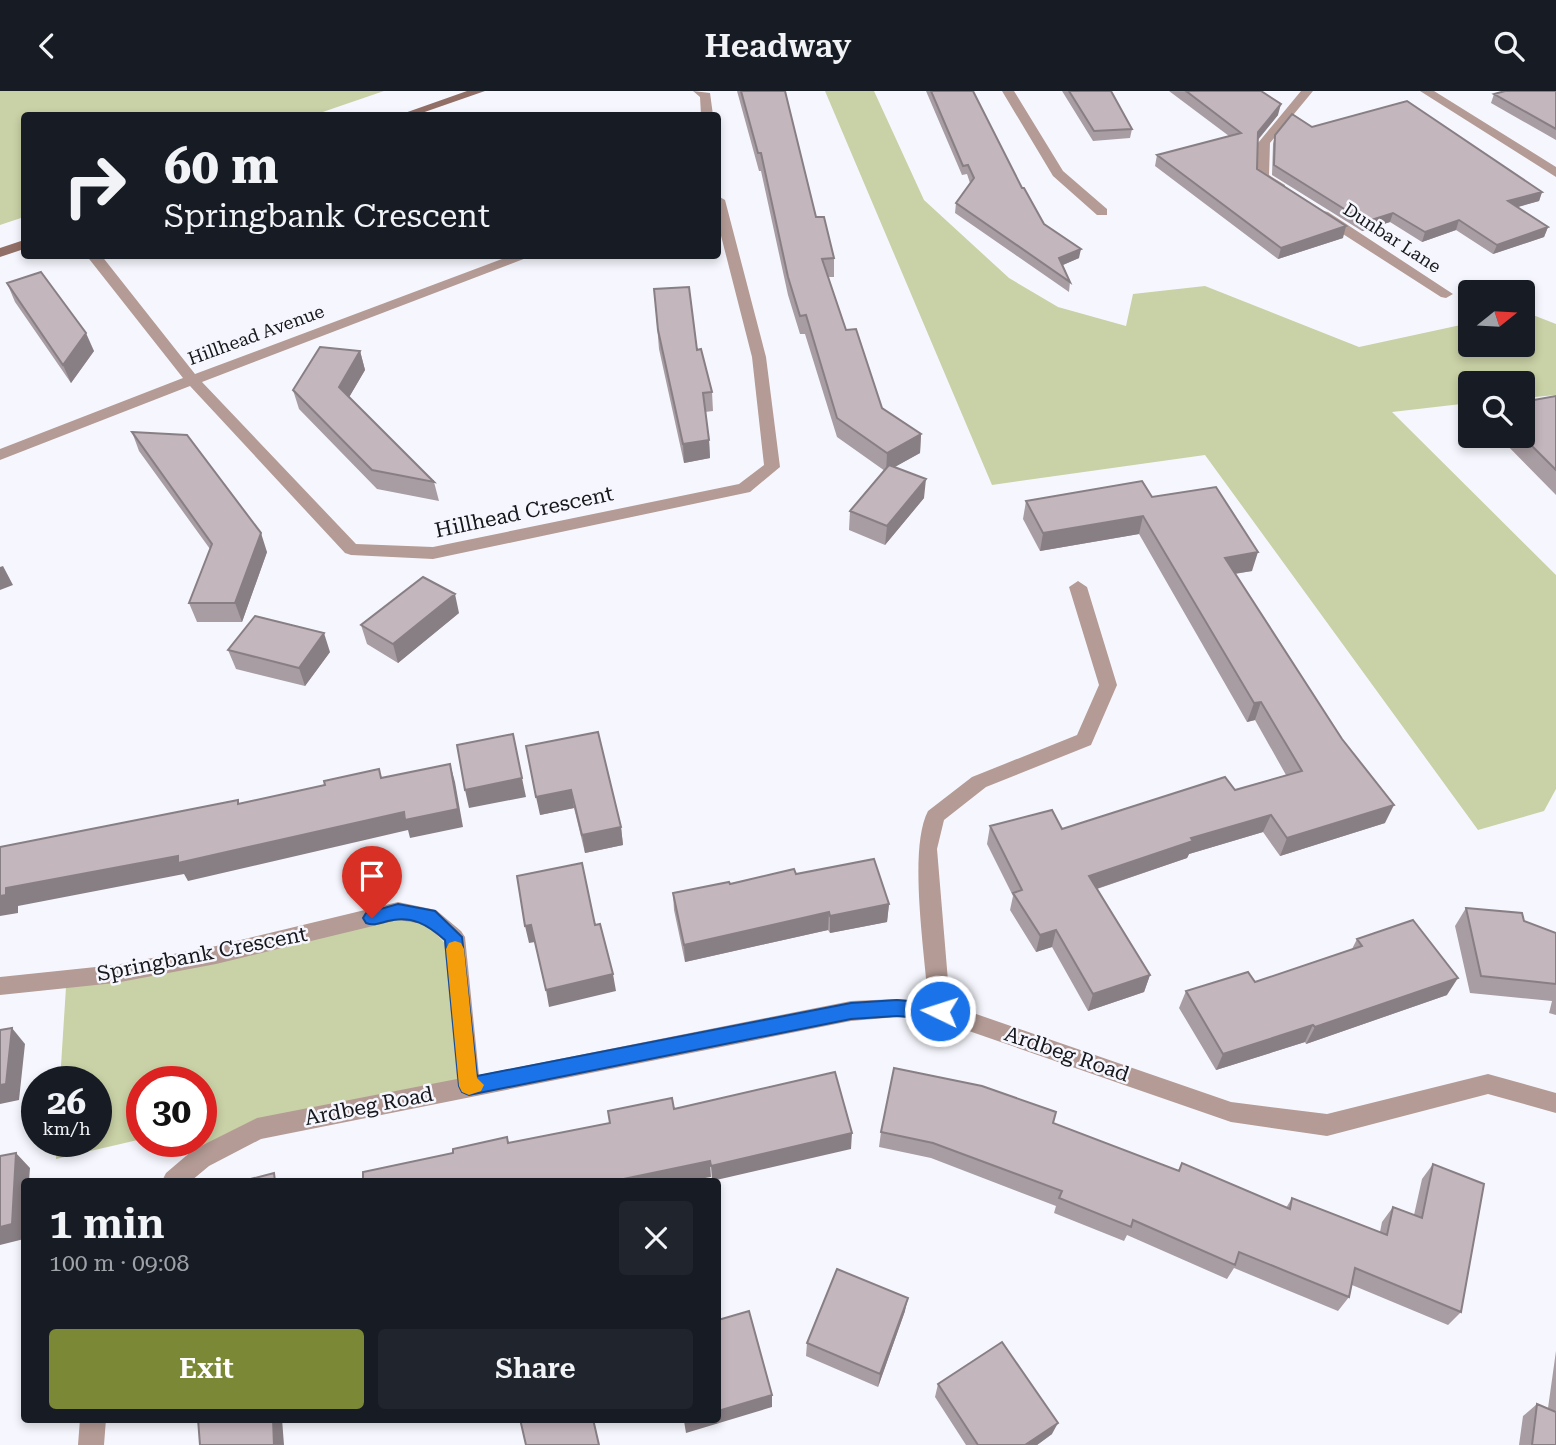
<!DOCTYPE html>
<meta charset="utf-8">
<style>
body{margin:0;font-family:"Roboto Serif",serif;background:#20242c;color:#f1f3f6;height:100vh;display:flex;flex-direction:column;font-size:26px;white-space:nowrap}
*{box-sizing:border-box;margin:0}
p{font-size:23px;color:#9ea1a6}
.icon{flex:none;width:38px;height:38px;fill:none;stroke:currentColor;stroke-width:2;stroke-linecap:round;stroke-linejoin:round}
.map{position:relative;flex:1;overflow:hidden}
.details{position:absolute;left:21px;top:1087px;width:700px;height:245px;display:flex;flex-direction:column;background:#171b24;border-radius:7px;box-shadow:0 4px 10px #0003}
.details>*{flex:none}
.hud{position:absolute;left:21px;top:21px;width:700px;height:147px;border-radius:7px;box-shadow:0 4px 10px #0003;background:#171b24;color:#f1f3f6;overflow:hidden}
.needle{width:46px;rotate:72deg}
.controls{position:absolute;left:1458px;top:189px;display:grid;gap:14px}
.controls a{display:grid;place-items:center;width:77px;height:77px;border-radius:7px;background:#171b24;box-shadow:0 4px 10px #0003;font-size:35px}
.speed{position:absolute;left:21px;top:975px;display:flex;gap:14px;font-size:35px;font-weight:700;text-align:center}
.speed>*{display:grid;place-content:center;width:91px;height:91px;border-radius:50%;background:#171b24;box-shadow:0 4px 10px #0003;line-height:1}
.speed small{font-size:18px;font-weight:400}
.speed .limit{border:10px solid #d22;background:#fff;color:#111}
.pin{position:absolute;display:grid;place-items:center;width:60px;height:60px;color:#fff;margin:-72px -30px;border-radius:50% 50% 50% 0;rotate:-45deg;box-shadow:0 0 7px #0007}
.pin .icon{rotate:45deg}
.me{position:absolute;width:77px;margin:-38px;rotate:274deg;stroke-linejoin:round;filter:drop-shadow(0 0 5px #0008)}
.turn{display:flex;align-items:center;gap:24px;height:147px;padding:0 28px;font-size:32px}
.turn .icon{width:91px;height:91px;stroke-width:2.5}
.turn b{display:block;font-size:49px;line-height:60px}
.round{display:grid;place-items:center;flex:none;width:74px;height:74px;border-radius:7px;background:#20242c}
.head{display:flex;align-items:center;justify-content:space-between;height:119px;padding:0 28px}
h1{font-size:42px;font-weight:600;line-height:52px}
.primary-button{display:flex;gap:14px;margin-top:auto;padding:14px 28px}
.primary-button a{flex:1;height:80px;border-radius:7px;background:#7b8835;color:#fff;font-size:28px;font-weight:600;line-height:80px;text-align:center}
.primary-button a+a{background:#20242c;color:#f1f3f6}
header{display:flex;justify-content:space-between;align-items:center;height:91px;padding:0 28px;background:#171b24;font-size:32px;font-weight:600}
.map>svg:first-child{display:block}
.green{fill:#c9d1a6}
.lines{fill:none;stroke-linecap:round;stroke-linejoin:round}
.minor{fill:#b49b95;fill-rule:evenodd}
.secondary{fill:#926f66;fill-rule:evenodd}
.wall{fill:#a89da2}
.shaded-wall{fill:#887f84}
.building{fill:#c3b6bc;stroke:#887f84;stroke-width:2}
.route{fill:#1a73e8;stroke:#114b97;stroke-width:2}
.slow{fill:#f59e0b}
.labels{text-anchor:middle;stroke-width:5;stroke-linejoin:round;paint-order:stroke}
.far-street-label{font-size:18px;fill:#16171b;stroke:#f6f7fe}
.street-label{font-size:21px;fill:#16171b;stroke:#f6f7fe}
</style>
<header><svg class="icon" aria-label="back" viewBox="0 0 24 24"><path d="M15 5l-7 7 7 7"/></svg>Headway<svg class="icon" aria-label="search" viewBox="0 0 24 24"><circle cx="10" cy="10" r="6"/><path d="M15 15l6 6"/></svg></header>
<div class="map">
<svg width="1556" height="1354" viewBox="0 0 1556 1354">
<rect width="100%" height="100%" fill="#f6f7fe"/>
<path class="green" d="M 0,0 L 384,0 L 314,24 L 24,24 L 24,126 L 0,134 Z
M 825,0 L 874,0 L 924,109 L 1009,187 L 1058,216 L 1126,235 L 1133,203 L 1205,195 L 1359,256 L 1470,232 L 1470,254 L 1522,254 L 1523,220 L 1556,233 L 1556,304 L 1523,307 L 1522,292 L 1470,292 L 1470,312 L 1392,321 L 1556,484 L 1556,698 L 1544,720 L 1478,739 L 1205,364 L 992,394 Z
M 400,827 L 425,832 L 445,852 L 460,990 L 200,1058 L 195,1050 L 201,1050 L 201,990 L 142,990 L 142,1048 L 56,1068 L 57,1050 L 96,1050 L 96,990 L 60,990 L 66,896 Z"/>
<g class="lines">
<path class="minor" d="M 693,0 L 710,2 L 713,24 L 701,24 L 700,6 Z
M 1002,0 L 1014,0 L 1063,80 L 1107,118 L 1107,124 L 1097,124 L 1053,85 Z
M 1301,0 L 1313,0 L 1270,52 L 1269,84 L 1285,94 L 1285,100 L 1280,101 L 1256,86 L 1258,52 Z
M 1420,0 L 1434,0 L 1556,76 L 1556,86 Z
M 718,105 L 725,109 L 766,266 L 780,376 L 750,401 L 433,468 L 351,464 L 345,462 L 190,295 L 0,369 L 0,358 L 183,287 L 86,164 L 101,164 L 195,283 L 513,164 L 534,164 L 202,291 L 356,453 L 433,456 L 739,393 L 764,374 L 752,266 L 718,133 Z
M 1323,120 L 1328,121 L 1453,203 L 1446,207 L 1441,206 L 1318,127 L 1318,121 Z
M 1078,490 L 1087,496 L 1117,594 L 1091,654 L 986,696 L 944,729 L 937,758 L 950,914 L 1231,1011 L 1327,1023 L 1488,983 L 1556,1002 L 1556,1022 L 1488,1003 L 1327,1045 L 1231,1031 L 940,930 L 897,926 L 851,930 L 261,1048 L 209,1075 L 191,1090 L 162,1090 L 166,1082 L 193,1059 L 257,1027 L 457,988 L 444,850 L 424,833 L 398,829 L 216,873 L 115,892 L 0,904 L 0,886 L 115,874 L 216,855 L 398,811 L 436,819 L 461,840 L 465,846 L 479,984 L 851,910 L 897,908 L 928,910 C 925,863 908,758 928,720 L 972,686 L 1077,644 L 1099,594 L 1069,496 Z
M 80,1328 L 106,1328 L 104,1354 L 78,1354 Z"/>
<path class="secondary" d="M 467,0 L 485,0 L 416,24 L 399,24 Z
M 24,149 L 24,158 L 0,166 L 0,157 Z"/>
</g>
<path class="wall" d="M 737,0 L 785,0 L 816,126 L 834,167 L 834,186 L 828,186 L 846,239 L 882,317 L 921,343 L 920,362 L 894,376 L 924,407 L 885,454 L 849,439 L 850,420 L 885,380 L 837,346 L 805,243 L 800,243 L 788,204 L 761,80 L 759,80 Z
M 926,0 L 973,0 L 1022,97 L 1044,133 L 1079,167 L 1063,174 L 1070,191 L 1069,201 L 955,122 L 956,112 L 970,92 L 967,83 L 962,84 Z
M 1062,0 L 1111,0 L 1132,38 L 1130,47 L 1093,50 Z
M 1169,0 L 1261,0 L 1278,24 L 1258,49 L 1257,78 L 1343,147 L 1278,168 L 1155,75 L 1157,64 L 1229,45 Z
M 1556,0 L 1556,49 L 1491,12 L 1494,3 Z
M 1312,36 L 1542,101 L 1539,110 L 1517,116 L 1548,136 L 1544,146 L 1493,163 L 1456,139 L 1422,151 L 1390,131 L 1362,140 L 1272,84 L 1273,53 L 1275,44 Z
M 7,192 L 94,260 L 71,292 L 15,211 Z
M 654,198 L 712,301 L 713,320 L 705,321 L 709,349 L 710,367 L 684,372 L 659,258 Z
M 360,260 L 365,279 L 349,306 L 434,391 L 439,410 L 377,398 L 299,318 L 293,299 Z
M 1556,305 L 1556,404 L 1498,345 L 1522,345 Z
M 132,341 L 267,461 L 242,531 L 197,531 L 189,512 L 210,458 L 139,360 Z
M 1152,406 L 1252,480 L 1235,483 L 1385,732 L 1280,765 L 1263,741 L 1189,763 L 1187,767 L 1097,798 L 1150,884 L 1144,901 L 1088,920 L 1052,856 L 1036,861 L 1010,819 L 1013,805 L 987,753 L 990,735 L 1062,738 L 1235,699 L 1286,684 L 1255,629 L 1247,631 L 1139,443 L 1040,460 L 1023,428 L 1026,410 Z
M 459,522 L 398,572 L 367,553 L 361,534 Z
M 228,559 L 330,561 L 305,595 L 236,578 Z
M 598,641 L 621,736 L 623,754 L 585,762 L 574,717 L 540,724 Z
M 796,783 L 889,813 L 887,831 L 830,842 L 828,839 L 685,871 L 674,819 L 673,802 Z
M 1466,817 L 1524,830 L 1556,842 L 1556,924 L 1549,922 L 1552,910 L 1470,902 L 1455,835 Z
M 1357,848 L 1447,904 L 1306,953 L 1305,951 L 1216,979 L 1179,917 L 1186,900 L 1255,891 L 1352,858 Z
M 1053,1032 L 1178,1080 L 1182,1072 L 1286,1117 L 1292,1107 L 1380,1141 L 1382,1131 L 1393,1116 L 1414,1124 L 1422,1088 L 1433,1073 L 1461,1221 L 1448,1234 L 1352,1194 L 1349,1206 L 1338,1220 L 1234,1177 L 1227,1188 L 1127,1144 L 1124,1150 L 1054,1122 L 1056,1115 L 931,1067 L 879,1056 L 881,1041 Z
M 905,1220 L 878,1296 L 806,1265 L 807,1252 Z
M 1556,1260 L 1556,1354 L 1519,1354 L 1523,1325 L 1537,1313 L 1548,1317 Z
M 938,1293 L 1052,1343 L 1037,1354 L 966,1354 L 935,1306 Z"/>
<path class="shaded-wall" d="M 1281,13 L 1278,24 L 1255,52 L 1258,41 Z
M 1542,101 L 1539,110 L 1504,120 L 1508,110 Z
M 1393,122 L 1390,131 L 1362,140 L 1365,131 Z
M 1459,129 L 1456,139 L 1422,151 L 1425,141 Z
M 1346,135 L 1343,147 L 1278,168 L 1281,157 Z
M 1548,136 L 1544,146 L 1493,163 L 1497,154 Z
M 1081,158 L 1079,167 L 1058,176 L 1059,167 Z
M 86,242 L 94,260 L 71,292 L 63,274 Z
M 360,260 L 365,279 L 344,315 L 339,296 Z
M 921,343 L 920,362 L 886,381 L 887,362 Z
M 709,349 L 710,367 L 684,372 L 683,353 Z
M 926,388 L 924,407 L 885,454 L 887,435 Z
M 1143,425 L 1139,443 L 1040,460 L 1043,442 Z
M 261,442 L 267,461 L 242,531 L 235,512 Z
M 1258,461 L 1252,480 L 1219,485 L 1225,467 Z
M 3,475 L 13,494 L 0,499 L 0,476 Z
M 455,503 L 459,522 L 398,572 L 393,553 Z
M 324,542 L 330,561 L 305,595 L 299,577 Z
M 1261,611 L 1255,629 L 1247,631 L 1254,612 Z
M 450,673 L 455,691 L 463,736 L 410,747 L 408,739 L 188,790 L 184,783 L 18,815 L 18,822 L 0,825 L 0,805 L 6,797 Z
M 522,687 L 526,706 L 469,717 L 465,699 Z
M 571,699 L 574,717 L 540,724 L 536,706 Z
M 1394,714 L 1385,732 L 1280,765 L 1287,747 Z
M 1271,724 L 1263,741 L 1189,763 L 1187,767 L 1084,802 L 1089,785 L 1191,747 Z
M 621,736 L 623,754 L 585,762 L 582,744 Z
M 889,813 L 887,831 L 830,842 L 830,825 Z
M 829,821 L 828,839 L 685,871 L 684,854 Z
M 531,834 L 535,851 L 529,852 L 525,835 Z
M 1056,839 L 1052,856 L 1036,861 L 1040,844 Z
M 613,883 L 616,900 L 549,916 L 546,899 Z
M 1150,884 L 1144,901 L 1088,920 L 1093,903 Z
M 1458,887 L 1447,904 L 1306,953 L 1315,936 Z
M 1313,934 L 1305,951 L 1216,979 L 1223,963 Z
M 12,937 L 25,953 L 19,1009 L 0,1013 L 0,994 Z
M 852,1042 L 851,1058 L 712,1090 L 711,1075 Z
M 16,1062 L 30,1077 L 29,1090 L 24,1090 L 24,1148 L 0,1154 L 0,1136 Z
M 710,1070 L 711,1086 L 688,1090 L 614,1090 Z
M 908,1207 L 905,1220 L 878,1296 L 880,1283 Z
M 772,1304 L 772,1316 L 686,1342 L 684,1330 L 690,1328 L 718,1328 L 718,1320 Z
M 273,1328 L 282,1328 L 284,1354 L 274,1354 Z
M 1058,1332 L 1052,1343 L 1037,1354 L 1025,1354 Z"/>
<path class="building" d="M 741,0 L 785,0 L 816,126 L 824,126 L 834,167 L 822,168 L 846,239 L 856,238 L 882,317 L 921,343 L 887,362 L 837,327 L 806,224 L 800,225 L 788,186 L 761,62 L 758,62 Z
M 931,0 L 973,0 L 1022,97 L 1024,97 L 1044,133 L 1081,158 L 1059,167 L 1070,191 L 956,112 L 974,87 L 968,74 L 963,75 Z
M 1069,0 L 1111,0 L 1132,38 L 1094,40 Z
M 1186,0 L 1261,0 L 1281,13 L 1258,41 L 1257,78 L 1346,135 L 1281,157 L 1157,64 L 1241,42 Z
M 1505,0 L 1556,0 L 1556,38 L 1494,3 Z
M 1407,10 L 1542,101 L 1508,110 L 1548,136 L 1497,154 L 1459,129 L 1425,141 L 1393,122 L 1365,131 L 1274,74 L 1275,44 L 1292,23 L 1312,36 Z
M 41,181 L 86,242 L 63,274 L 7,192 Z
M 689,196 L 697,259 L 701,258 L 712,301 L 703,302 L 709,349 L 683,353 L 658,239 L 654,198 Z
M 320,256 L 360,260 L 339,296 L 434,391 L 372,379 L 293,299 Z
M 1556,305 L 1556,379 L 1522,345 L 1522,311 Z
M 132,341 L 187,344 L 261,442 L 235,512 L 189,512 L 212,453 Z
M 889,374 L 926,388 L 887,435 L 850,420 Z
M 1142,390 L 1152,406 L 1216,396 L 1258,461 L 1225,467 L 1342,648 L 1394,714 L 1287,747 L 1271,724 L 1191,747 L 1193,750 L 1089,785 L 1150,884 L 1093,903 L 1056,839 L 1040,844 L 1013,802 L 1022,799 L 990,735 L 1052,719 L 1062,738 L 1225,686 L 1235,699 L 1302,680 L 1261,611 L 1254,612 L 1143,425 L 1043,442 L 1026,410 Z
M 423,486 L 455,503 L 393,553 L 361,534 Z
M 255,525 L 324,542 L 299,577 L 228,559 Z
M 598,641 L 621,736 L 582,744 L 571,699 L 536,706 L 526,655 Z
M 513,643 L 522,687 L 465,699 L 457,654 Z
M 450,673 L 458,718 L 405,729 L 404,721 L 178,772 L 178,765 L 6,797 L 6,804 L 0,805 L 0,756 L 238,709 L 238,713 L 325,694 L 324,690 L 379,678 L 381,687 Z
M 874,768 L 889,813 L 830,825 L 829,821 L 684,854 L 673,802 L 729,791 L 730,793 L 794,778 L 796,783 Z
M 582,772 L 595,834 L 600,833 L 613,883 L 546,899 L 531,834 L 525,835 L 517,785 Z
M 1466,817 L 1522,822 L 1524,830 L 1556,842 L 1556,893 L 1481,885 Z
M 1413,829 L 1458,887 L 1315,936 L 1313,934 L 1223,963 L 1186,900 L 1248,881 L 1255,891 L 1362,855 L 1357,848 Z
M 12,937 L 6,993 L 0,994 L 0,939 Z
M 894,977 L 982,995 L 1056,1021 L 1053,1032 L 1179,1080 L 1182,1072 L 1290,1118 L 1292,1107 L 1387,1144 L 1393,1116 L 1422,1127 L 1433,1073 L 1484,1093 L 1461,1221 L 1355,1177 L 1349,1206 L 1239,1161 L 1235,1174 L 1133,1129 L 1131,1136 L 1059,1107 L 1062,1100 L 933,1052 L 881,1041 Z
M 835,981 L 852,1042 L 711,1075 L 710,1070 L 614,1090 L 363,1090 L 363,1081 L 453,1062 L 453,1058 L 507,1046 L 508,1052 L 610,1032 L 608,1020 L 672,1007 L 674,1018 Z
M 16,1062 L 12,1133 L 0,1136 L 0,1065 Z
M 274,1082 L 275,1090 L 243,1090 Z
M 837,1178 L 908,1207 L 880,1283 L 807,1252 Z
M 749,1220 L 772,1304 L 718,1320 L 718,1229 Z
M 1002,1251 L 1058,1332 L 1025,1354 L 978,1354 L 938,1293 Z
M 1537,1313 L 1556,1321 L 1556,1354 L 1532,1354 Z
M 198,1328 L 273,1328 L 274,1354 L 200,1354 Z
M 520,1328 L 593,1328 L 599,1354 L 526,1354 Z"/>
<path class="route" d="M 398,813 L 435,820 L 462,846 L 477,985 L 851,912 L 897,909 L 940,913 L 947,915 L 949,920 L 947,926 L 940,928 L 897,925 L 851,928 L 469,1004 L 462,1001 L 459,995 L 445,849 C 428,834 412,824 388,830 C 380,832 374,835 366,832 L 363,827 L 366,822 Z"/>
<path class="slow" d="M 455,850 L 461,852 L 464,858 L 477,987 L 484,994 L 481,1000 L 469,1004 L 462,1001 L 459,995 L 446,858 L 449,852 Z"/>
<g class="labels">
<g class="far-street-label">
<text transform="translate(1392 147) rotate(33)" y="6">Dunbar Lane</text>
<text transform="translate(256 244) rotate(-20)" y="6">Hillhead Avenue</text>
</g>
<g class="street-label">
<text transform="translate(524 421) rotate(-12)" y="7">Hillhead Crescent</text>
<text transform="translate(202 863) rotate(-11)" y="7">Springbank Crescent</text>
<text transform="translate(1067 963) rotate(19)" y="7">Ardbeg Road</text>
<text transform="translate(369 1015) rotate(-11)" y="7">Ardbeg Road</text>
</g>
</g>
</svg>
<div class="controls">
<a><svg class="needle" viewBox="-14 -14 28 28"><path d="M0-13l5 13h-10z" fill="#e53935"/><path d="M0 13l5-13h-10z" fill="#9ea1a6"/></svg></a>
<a><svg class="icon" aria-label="search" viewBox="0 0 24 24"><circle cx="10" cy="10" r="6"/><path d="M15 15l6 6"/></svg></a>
</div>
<div class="speed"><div>26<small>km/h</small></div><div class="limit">30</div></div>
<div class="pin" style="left:372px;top:827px;background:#d93025"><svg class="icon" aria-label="arrive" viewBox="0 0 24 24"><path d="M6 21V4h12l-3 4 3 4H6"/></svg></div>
<svg class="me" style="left:940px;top:920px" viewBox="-20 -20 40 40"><circle r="17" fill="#1a73e8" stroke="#fff" stroke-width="3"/><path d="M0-11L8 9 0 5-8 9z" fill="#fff"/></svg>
<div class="hud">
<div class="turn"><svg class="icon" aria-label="right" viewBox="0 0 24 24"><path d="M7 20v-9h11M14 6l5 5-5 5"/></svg><div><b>60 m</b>Springbank Crescent</div></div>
</div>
<section class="details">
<div class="head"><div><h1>1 min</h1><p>100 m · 09:08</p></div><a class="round"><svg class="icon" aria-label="close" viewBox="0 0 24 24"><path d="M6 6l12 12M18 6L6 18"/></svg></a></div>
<div class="primary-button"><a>Exit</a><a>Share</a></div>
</section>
</div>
